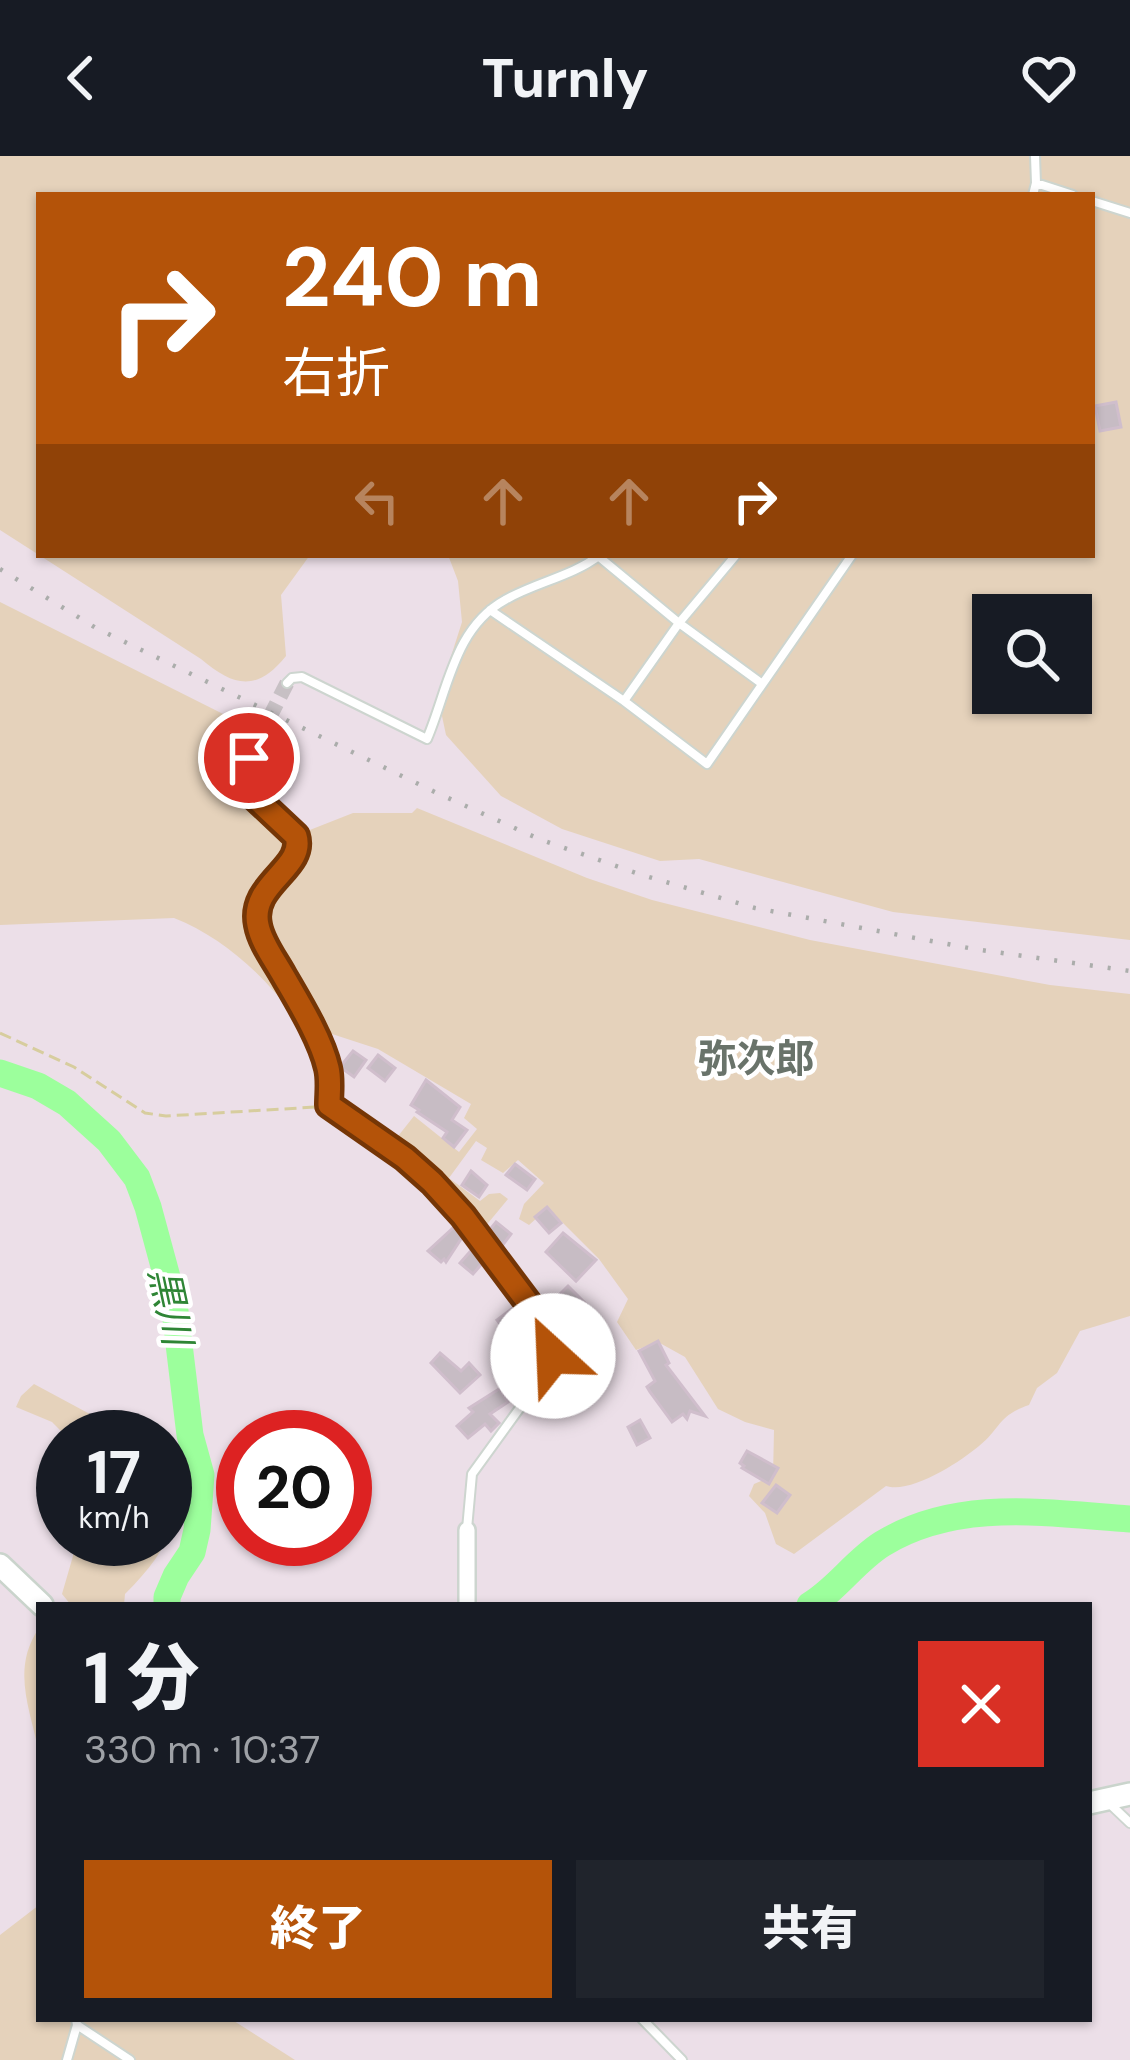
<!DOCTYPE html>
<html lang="ja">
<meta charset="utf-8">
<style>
body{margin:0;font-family:"DM Sans","Noto Sans JP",sans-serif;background:#20242c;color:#f1f3f6;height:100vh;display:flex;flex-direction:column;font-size:45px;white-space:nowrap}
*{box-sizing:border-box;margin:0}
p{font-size:39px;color:#9ea1a6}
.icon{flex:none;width:66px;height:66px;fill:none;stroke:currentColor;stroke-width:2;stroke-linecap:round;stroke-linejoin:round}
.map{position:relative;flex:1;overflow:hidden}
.panel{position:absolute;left:36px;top:1446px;width:1056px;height:420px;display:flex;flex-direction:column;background:#171b24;border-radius:0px;box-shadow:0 3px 9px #0004}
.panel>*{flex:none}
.guide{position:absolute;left:36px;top:36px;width:1059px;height:366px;border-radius:0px;box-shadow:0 3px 9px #0004;background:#b45309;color:#fff;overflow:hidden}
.tools{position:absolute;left:972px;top:438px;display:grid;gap:24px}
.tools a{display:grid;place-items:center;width:120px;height:120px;border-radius:0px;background:#171b24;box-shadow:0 3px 9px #0004;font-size:60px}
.speed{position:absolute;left:36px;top:1254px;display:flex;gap:24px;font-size:60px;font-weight:700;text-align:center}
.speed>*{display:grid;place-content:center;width:156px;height:156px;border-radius:50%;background:#171b24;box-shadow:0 3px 9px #0004;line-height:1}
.speed small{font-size:30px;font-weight:400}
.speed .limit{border:18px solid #d22;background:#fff;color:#111}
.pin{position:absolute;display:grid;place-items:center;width:102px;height:102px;color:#fff;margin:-51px;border:6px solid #fff;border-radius:50%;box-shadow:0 3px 12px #0007}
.me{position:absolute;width:132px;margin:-66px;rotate:335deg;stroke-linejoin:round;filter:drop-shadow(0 0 9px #0008)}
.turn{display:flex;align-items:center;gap:42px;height:252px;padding:0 48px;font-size:54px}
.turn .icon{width:156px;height:156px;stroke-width:2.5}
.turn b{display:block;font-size:84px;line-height:102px}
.lanes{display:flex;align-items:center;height:114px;padding:0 48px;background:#0003;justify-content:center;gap:60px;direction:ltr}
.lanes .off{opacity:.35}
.round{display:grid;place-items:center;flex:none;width:126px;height:126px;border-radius:0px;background:#20242c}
.overview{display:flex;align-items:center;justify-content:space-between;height:204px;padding:0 48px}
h1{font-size:72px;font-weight:800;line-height:90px}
.cta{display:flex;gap:24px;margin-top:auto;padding:24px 48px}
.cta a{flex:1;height:138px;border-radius:0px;background:#b45309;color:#fff;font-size:48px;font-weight:800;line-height:138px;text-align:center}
.cta a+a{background:#20242c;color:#f1f3f6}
header{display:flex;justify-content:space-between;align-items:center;height:156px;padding:0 48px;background:#171b24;font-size:54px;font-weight:800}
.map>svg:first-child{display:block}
.green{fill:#e5d2bb;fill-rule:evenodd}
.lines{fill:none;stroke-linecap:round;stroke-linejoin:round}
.river{stroke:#9cff9c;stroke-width:27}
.building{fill:#c7bcc4;stroke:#d0becc;stroke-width:3}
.minor-tunnel{stroke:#c7c0c4;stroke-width:15;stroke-dasharray:15 8;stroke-linecap:butt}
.service-casing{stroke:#cdd5cf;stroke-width:12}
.minor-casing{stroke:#cdd5cf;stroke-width:20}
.secondary-casing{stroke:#cad4cc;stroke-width:26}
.path{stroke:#d7cd9e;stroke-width:3;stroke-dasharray:12 6;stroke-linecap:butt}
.service{stroke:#fff;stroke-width:8}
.minor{stroke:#fff;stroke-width:15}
.secondary{stroke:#fff;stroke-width:21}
.rail{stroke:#abadab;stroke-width:4.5;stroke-dasharray:3 15;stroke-linecap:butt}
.route-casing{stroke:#753606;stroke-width:30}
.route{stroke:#b45309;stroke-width:21}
.labels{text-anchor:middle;stroke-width:9;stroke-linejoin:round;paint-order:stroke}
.neighbourhood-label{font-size:39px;font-weight:bold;fill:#69736a;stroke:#fff}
.water-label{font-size:39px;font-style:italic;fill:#2e8535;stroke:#fff}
</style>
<header><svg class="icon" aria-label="back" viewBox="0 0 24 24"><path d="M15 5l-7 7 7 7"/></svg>Turnly<svg class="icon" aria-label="heart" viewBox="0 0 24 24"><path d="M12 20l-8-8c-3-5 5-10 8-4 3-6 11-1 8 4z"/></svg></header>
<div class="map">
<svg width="1130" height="1904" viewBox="0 0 1130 1904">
<rect width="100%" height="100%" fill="#ecdfe8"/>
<path class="green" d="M 0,0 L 1130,0 L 1130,784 L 893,756 L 699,703 L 660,705 L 562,673 L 501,640 L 446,579 L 438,541 L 462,466 L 458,425 L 448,399 L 1092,399 L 1092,39 L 39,39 L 39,399 L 0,374 ZM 993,459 L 1071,459 L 1071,537 L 993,537 Z
M 39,399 L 310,399 L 281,439 L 286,500 C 257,536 234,531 201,503 Z
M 0,446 L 251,572 C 252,595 239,614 242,637 L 292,681 L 353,657 L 412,657 L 417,652 L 587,722 L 652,744 L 810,784 L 1050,829 L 1130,838 L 1130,1160 L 1080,1175 L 1057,1217 L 1037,1232 L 1029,1249 C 997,1260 1002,1271 979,1290 C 960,1306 911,1338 886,1330 L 794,1398 L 776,1388 L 765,1357 L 749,1340 L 754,1328 L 773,1320 L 774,1274 L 745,1266 L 718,1253 L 685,1201 L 658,1186 L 636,1194 L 617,1166 L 628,1143 L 599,1103 L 548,1052 L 529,1069 L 519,1063 L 524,1048 L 544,1027 L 518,1004 L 503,1017 L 481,1004 L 487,992 L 476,985 L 449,1022 L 480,1045 L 489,1038 L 500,1037 L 508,1043 L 484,1072 L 431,1016 L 395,984 L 414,960 L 459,996 L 477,973 L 464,962 L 471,948 L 378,893 L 332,878 L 323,869 L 299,867 C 268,823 225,782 174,762 L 0,769 Z
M 34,1228 L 101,1264 L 135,1266 L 148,1281 L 67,1281 L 52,1266 L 16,1251 L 21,1240 Z
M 165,1300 C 186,1362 169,1394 125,1438 L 124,1449 L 71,1449 L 62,1438 L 73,1400 L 74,1383 L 165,1383 Z
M 39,1472 L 39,1597 C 30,1552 11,1513 39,1472 Z
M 39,1749 L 39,1863 L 231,1863 L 295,1904 L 0,1904 L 0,1779 Z"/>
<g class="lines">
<path class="river" d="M 0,917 L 38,930 L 67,947 L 109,985 L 137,1022 L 148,1051 L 174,1147 L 190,1279 L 201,1319 L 197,1374 L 192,1396 L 176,1420 L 167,1441 L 167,1449
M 810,1449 C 837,1433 855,1405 882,1388 C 957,1342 1046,1357 1130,1363"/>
</g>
<path class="building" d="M 1116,246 L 1121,271 L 1100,275 L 1095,250 Z
M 353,895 L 366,904 L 354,921 L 340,911 Z
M 378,899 L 395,912 L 385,925 L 368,912 Z
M 426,924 L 460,951 L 452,964 L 467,974 L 454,991 L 443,982 L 447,976 L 417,956 L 419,954 L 411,949 Z
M 515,1008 L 535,1023 L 527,1034 L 506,1019 Z
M 471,1015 L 487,1029 L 479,1041 L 462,1029 Z
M 547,1051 L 561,1067 L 549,1077 L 535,1061 Z
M 496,1066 L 511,1078 L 502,1090 L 500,1088 L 497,1091 L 487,1077 Z
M 454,1071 L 463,1080 L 446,1106 L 444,1103 L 441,1106 L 428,1095 Z
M 563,1077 L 596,1104 L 576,1125 L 546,1096 Z
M 476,1089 L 486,1103 L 473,1118 L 460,1107 Z
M 568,1130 L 588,1150 L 563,1176 L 544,1154 Z
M 517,1149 L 540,1177 L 530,1184 L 542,1205 L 529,1213 L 504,1181 L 508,1178 L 497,1164 Z
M 658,1185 L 669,1207 L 666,1209 L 705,1260 L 690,1255 L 687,1263 L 683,1258 L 672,1266 L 650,1236 L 647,1231 L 655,1225 L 639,1195 Z
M 440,1197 L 461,1215 L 469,1207 L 480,1219 L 460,1237 L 431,1207 Z
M 499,1233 L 508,1246 L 490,1258 L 499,1267 L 491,1275 L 485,1268 L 468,1282 L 457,1270 L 473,1256 L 469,1252 Z
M 640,1264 L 650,1282 L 637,1289 L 628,1271 Z
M 747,1295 L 778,1312 L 769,1328 L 742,1312 L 744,1310 L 740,1307 Z
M 776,1329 L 790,1339 L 777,1357 L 762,1347 Z"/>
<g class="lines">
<path class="minor-tunnel" d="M 249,602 L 287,527"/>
<g class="service-casing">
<path id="service" d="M 1036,27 L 1073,39
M 1033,39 L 1036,27 L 1035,0
M 1092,45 L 1130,57
M 598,400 L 679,467 L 761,527
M 490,454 L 624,545 L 707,608 L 852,399
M 287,527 L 292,522 L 302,521 L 427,583 C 448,534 454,472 505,444 C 536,426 571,421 600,399
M 624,545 L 679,467 L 736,399
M 249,602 L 246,633 L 296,680 L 300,687 C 290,714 259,728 257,758 C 255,788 319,872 328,912 C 331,924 329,937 330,949 C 364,972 398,995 428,1023 C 474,1067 509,1122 547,1172 C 554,1187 554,1197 548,1213 L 472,1318 L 467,1373
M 1110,1648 L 1130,1667
M 642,1863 L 682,1904
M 77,1869 L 130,1904
M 67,1904 L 77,1869 L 76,1863"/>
</g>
<g class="minor-casing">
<path id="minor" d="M 467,1449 L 467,1374"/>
</g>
<g class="secondary-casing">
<path id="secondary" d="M 0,1409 L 42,1449
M 1089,1647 L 1130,1638"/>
</g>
<path class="path" d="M 0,877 L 74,911 L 145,957 L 166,960 L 316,951"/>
<use href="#service" class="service"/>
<use href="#minor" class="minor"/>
<use href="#secondary" class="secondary"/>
<path class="rail" d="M 0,413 L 96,472 L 437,637 L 539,683 L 642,719 L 755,752 L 974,793 L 1130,815"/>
</g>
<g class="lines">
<g class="route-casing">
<path id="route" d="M 249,602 L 246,633 L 296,680 C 306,712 249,728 258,769 C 261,786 274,803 283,819 C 298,845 321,882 328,912 C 331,924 329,937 329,949 L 405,1002 L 432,1026 L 463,1060 L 547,1172 L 552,1183 L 553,1200"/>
</g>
<use href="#route" class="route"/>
</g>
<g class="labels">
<g class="neighbourhood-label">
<text x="756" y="916">弥次郎</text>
</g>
<g class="water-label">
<text transform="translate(171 1150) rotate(78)" y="14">黒川</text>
</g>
</g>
</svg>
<div class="tools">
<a><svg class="icon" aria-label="search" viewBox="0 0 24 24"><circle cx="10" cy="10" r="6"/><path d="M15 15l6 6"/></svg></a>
</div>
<div class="speed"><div>17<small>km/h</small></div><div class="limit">20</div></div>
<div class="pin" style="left:249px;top:602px;background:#d93025"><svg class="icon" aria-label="arrive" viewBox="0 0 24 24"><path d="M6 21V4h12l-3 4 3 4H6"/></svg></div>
<svg class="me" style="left:553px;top:1200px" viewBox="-20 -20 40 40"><circle r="19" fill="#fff"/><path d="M0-13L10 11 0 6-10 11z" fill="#b45309"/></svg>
<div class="guide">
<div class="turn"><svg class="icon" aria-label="right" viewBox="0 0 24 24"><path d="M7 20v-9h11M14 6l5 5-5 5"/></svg><div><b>240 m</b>右折</div></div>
<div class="lanes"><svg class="icon off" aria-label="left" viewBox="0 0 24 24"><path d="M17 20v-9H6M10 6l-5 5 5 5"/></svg><svg class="icon off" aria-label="ahead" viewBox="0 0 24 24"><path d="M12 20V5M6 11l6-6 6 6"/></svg><svg class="icon off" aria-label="ahead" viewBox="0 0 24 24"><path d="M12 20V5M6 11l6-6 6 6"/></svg><svg class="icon" aria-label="right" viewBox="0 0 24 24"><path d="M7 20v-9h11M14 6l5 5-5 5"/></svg></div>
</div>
<section class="panel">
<div class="overview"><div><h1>1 分</h1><p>330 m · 10:37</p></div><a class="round" style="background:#d93025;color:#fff"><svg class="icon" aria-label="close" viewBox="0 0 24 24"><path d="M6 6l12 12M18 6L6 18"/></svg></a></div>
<div class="cta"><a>終了</a><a>共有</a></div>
</section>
</div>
